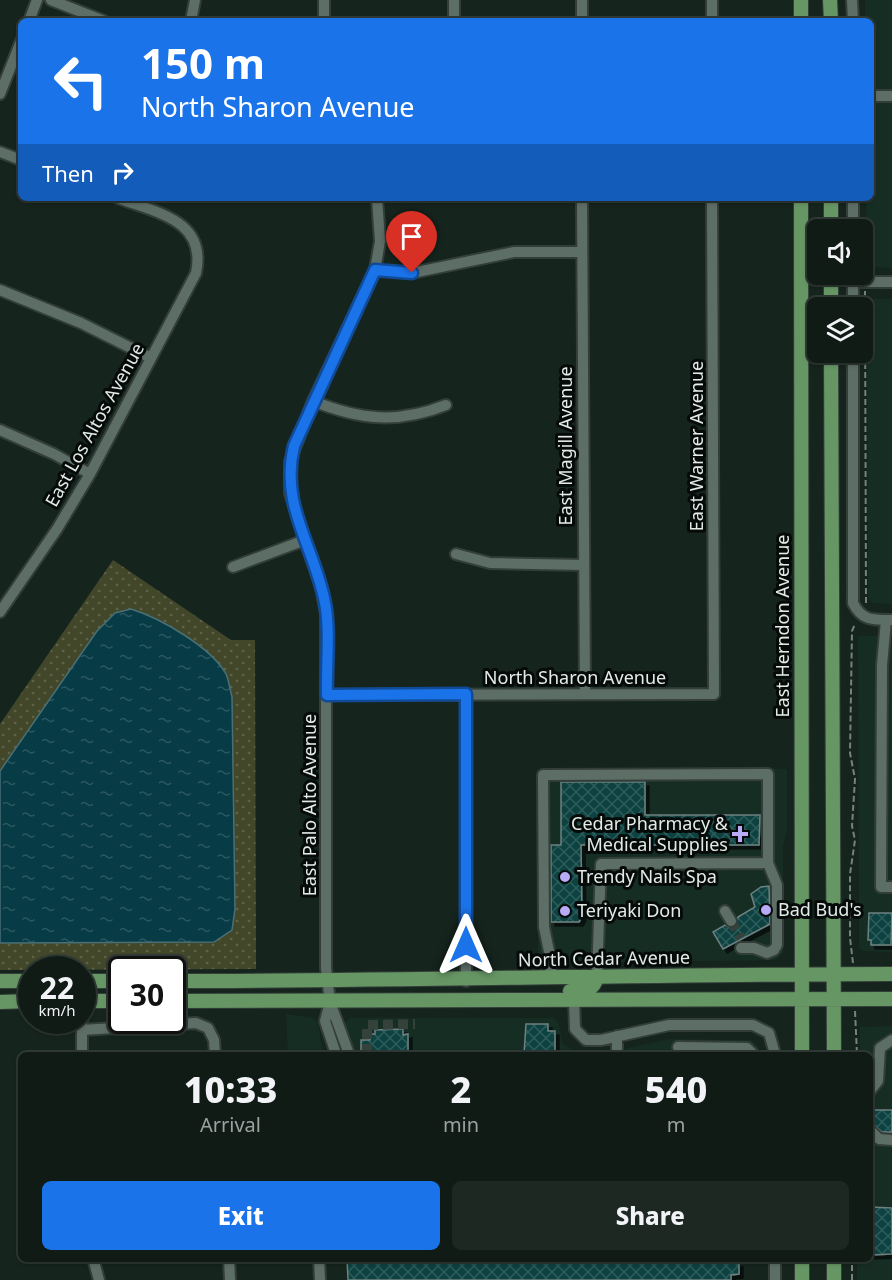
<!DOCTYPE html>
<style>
body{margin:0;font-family:"Noto Sans",sans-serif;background:#1e2823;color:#f1f3f6;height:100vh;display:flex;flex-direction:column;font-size:22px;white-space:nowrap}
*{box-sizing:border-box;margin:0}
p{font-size:20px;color:#9ca1a1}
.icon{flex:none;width:33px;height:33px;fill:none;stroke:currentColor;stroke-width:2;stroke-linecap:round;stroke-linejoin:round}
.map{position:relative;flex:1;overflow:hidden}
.details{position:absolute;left:18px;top:1052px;width:855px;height:210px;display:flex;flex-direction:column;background:#101b16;border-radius:9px;box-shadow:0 2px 4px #0004,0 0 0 2px #303935}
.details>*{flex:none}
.hud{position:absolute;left:18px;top:18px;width:856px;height:183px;border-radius:9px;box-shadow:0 2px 4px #0004,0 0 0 2px #303935;background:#1a73e8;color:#fff;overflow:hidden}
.tools{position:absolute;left:807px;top:219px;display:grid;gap:12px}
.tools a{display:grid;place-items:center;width:66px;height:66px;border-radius:9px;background:#101b16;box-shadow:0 2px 4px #0004,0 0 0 2px #303935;font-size:30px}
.speed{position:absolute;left:18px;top:956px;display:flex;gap:12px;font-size:30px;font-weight:700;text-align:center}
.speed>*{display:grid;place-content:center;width:78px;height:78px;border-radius:50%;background:#101b16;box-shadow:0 2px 4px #0004,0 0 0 2px #303935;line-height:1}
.speed small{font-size:15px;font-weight:400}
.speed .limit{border:3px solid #111;border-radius:9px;background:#fff;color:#111}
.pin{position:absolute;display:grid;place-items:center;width:51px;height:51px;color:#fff;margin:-62px -26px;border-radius:50% 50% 50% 0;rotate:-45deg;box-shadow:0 0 6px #0007}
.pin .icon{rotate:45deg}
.me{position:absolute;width:66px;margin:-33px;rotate:0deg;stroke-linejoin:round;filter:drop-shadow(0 0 4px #0008)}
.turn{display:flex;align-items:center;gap:21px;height:126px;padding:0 24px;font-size:27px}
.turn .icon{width:78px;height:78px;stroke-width:2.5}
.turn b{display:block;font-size:42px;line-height:51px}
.then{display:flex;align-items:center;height:57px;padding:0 24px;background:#0003;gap:12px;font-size:22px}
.eta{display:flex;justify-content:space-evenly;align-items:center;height:102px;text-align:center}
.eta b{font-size:36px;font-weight:800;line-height:42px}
.action{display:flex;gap:12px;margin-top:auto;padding:12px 24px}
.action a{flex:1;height:69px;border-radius:9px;background:#1a73e8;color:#fff;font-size:24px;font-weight:800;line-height:69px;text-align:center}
.action a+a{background:#1e2823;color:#f1f3f6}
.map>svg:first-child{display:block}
.built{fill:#162d24}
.grass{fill:url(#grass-dots)}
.water{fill:url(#water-ripples);stroke:#497076;stroke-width:1.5}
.building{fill:url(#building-cross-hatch);stroke:#6d8180;stroke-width:1.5;filter:url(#shadow)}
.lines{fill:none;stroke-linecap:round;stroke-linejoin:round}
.minor-tunnel{stroke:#34423b;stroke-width:10;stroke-dasharray:10 5;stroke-linecap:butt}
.minor-casing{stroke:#333e39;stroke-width:14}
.major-casing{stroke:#333e39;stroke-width:16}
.path{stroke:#76827c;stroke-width:2;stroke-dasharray:6 3;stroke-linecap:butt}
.minor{stroke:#5d6e67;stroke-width:10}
.major{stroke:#679665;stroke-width:14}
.route-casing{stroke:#114b97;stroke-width:15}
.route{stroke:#1a73e8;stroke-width:10}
.poi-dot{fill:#b8abf7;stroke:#060b09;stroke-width:2}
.labels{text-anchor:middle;stroke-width:6;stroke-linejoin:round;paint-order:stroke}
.street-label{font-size:18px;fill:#e2ebe7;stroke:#060b09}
.poi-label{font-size:18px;fill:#e2ebe7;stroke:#060b09;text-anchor:start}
</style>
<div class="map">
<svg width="892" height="1280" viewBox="0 0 892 1280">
<defs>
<pattern id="grass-dots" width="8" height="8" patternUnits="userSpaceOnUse" patternTransform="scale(1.5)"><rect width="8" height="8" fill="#42472a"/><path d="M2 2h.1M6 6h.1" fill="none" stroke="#5d6249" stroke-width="1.8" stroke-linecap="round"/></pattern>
<pattern id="water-ripples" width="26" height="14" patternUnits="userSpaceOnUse" patternTransform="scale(1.5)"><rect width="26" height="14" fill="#073b46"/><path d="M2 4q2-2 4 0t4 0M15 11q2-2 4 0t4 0" fill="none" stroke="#2b5861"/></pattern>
<pattern id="building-cross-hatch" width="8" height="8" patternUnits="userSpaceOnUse" patternTransform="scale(1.5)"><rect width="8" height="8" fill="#0a4240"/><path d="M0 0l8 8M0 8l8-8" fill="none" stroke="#2d5d5c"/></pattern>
<filter id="shadow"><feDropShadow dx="4" dy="4" stdDeviation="0" flood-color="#0009"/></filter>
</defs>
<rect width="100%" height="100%" fill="#15241d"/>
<path class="built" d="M 865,0 L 892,0 L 892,268 L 872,267 L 867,262 L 866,198 L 872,198 L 872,21 L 865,21 Z
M 871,299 L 892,299 L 892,604 L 873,603 L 868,598 L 867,303 Z
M 858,636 L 892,636 L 892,952 L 863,951 L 859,947 Z
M 537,769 L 787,769 L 787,830 L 783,847 L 783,953 L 776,960 L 538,963 Z
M 286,1014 L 313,1018 L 318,1023 L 323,1054 L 288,1054 Z
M 350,1018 L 554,1018 L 559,1023 L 562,1043 L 579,1054 L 346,1054 L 345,1023 Z
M 892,1026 L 892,1280 L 857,1280 L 857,1259 L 870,1258 L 870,1054 L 860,1054 L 860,1027 Z
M 670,1039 L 751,1040 L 758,1046 L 760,1054 L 602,1054 Z"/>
<path class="grass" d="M 113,560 L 231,640 L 255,640 L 256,969 L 0,970 L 0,724 Z"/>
<path class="water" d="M 131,609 C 160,618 211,647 226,674 C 229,681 230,690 232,697 L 235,909 L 232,930 L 214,942 L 0,943 L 0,771 L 97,631 L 115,613 Z"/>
<path class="building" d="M 561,782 L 645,782 L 645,815 L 760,815 L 759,845 L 646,845 L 643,849 L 598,849 L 597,845 L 581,845 L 582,917 L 579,922 L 551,922 L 551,845 L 561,845 Z
M 769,886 L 770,924 L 723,949 L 713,932 L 725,925 L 731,928 L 735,927 L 738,917 L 755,907 L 751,894 L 761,887 Z
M 869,913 L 892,913 L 891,945 L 871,945 L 871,940 L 868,940 Z
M 526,1024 L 548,1024 L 548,1031 L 555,1031 L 555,1054 L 524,1054 Z
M 403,1029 L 403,1035 L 408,1034 L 408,1054 L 361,1054 L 361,1040 L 370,1040 L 370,1034 L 375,1034 L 375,1030 Z
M 871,1110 L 892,1110 L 892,1132 L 882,1132 L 872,1123 Z
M 870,1207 L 892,1208 L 892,1254 L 871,1255 Z
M 347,1258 L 729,1258 L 729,1263 L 739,1263 L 739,1274 L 731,1275 L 731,1280 L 348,1280 Z"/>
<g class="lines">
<path class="minor-tunnel" d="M 731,921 L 741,938
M 367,1054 L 367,1025 L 415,1024"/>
<g class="minor-casing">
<path id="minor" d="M 51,0 L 104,21
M 324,0 L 324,21
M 454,0 L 454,21
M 712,0 L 712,21
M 852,0 L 853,21
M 29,21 L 37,0
M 191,21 L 195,0
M 582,21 L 582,0
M 0,94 L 21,41
M 872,96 L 892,96
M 0,152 L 21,160
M 582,198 L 585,694
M 853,198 L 853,230
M 375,270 L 412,273 L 514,252 L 582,252
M 853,282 L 892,282
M 0,290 L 81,323 L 151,358
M 853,308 L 853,274
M 853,352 L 853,603 C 862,621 873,620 892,620
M 313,401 C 360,420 398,424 446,405
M 0,430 L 54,454 L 90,474
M 305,540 L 321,587 L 326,613 L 326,968 L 330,1002 L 349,1054
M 456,554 L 490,563 L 583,565
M 233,567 L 305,540 L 290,493 L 290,461 L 313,401 L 375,270 L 380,241 L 377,198
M 0,612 L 57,529 L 90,474 L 196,273 C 207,220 157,213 118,198
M 886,620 L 882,665 L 881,887 L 892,887
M 466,694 L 466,981
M 327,695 L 714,694 L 712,198
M 725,911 L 731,921
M 741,948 L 754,948 L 767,953 L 774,950 L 777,945 L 777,885 L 768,863
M 551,978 L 551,961 L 544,927 L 543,775 L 768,774 L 768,863 L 601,864 L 597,976
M 574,1000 L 575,1029 L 586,1040 L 601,1040 L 669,1025 L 753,1025 L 769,1033 L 775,1054
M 330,1002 L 325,1021 L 336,1054
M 82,1020 L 82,1054
M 82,1030 L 196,1023 L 208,1028 L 214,1040 L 215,1054
M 617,1036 L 617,1054
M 678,1047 L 747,1048 L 753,1054
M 870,1091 L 878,1081 L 880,1048 L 892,1040
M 870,1130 L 879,1139 L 892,1140
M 93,1258 L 99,1280
M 229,1258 L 230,1280
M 319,1258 L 320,1280
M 775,1258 L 775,1280"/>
</g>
<g class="major-casing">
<path id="major" d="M 801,0 L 801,21
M 830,0 L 831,21
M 801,198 L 802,1054
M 831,198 L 831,230
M 831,274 L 831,308
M 831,352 L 834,1054
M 0,981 L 32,981
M 82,981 L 122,981
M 172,981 C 412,981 652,974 892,974
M 570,991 C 584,991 594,992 597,976
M 82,1001 L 122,1001
M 172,1001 L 892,999
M 0,1002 L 32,1001
M 802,1258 L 802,1280
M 834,1258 L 834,1280"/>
</g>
<path class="path" d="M 864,231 L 864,273
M 865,291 L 866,603
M 853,963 L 850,938 L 850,874 L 855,840 L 852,826 L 855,779 L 850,753 L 852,631 L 855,624
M 855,1011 L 857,1054
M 852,1280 L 852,1258"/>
<use href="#minor" class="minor"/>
<use href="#major" class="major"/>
</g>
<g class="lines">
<g class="route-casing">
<path id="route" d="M 412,273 L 375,270 L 294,446 C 280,504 312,543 324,598 C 331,628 326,664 327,695 L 466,694 L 466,945"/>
</g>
<use href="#route" class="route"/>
</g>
<g class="poi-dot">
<path d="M737 825h6v6h6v6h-6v6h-6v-6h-6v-6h6z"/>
<circle cx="565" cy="877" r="6"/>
<circle cx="766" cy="910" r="6"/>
<circle cx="565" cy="911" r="6"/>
</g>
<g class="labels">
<g class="street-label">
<text transform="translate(95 425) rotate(-61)" y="6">East Los Altos Avenue</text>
<text transform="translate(566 446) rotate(-90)" y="6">East Magill Avenue</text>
<text transform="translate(697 446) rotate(-90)" y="6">East Warner Avenue</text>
<text transform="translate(783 626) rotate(-90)" y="6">East Herndon Avenue</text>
<text x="575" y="684">North Sharon Avenue</text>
<text transform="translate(310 805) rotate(-90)" y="6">East Palo Alto Avenue</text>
<text transform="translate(604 959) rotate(-1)" y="6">North Cedar Avenue</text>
</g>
<g class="poi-label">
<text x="728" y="830" text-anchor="end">Cedar Pharmacy &amp;<tspan x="728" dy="21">Medical Supplies</tspan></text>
<text x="577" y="883">Trendy Nails Spa</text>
<text x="778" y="916">Bad Bud's</text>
<text x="577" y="917">Teriyaki Don</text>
</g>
</g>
</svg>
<div class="tools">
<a><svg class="icon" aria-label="sound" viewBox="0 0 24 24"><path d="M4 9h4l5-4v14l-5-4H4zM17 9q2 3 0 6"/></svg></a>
<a><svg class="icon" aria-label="layers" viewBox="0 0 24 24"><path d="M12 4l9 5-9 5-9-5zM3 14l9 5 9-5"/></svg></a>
</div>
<div class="speed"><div>22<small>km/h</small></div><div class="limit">30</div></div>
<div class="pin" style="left:412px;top:273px;background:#d93025"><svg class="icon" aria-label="arrive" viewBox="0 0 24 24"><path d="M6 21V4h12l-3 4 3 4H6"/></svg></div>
<svg class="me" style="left:466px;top:945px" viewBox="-20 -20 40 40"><path d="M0-17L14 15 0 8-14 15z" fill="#1a73e8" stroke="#fff" stroke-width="4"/></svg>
<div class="hud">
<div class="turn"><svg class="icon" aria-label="left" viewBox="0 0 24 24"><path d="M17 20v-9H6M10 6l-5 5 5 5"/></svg><div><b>150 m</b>North Sharon Avenue</div></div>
<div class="then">Then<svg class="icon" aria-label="right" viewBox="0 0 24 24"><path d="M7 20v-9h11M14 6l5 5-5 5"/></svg></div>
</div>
<section class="details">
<div class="eta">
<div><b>10:33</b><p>Arrival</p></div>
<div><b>2</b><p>min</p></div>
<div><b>540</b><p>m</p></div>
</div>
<div class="action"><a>Exit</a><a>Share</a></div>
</section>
</div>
